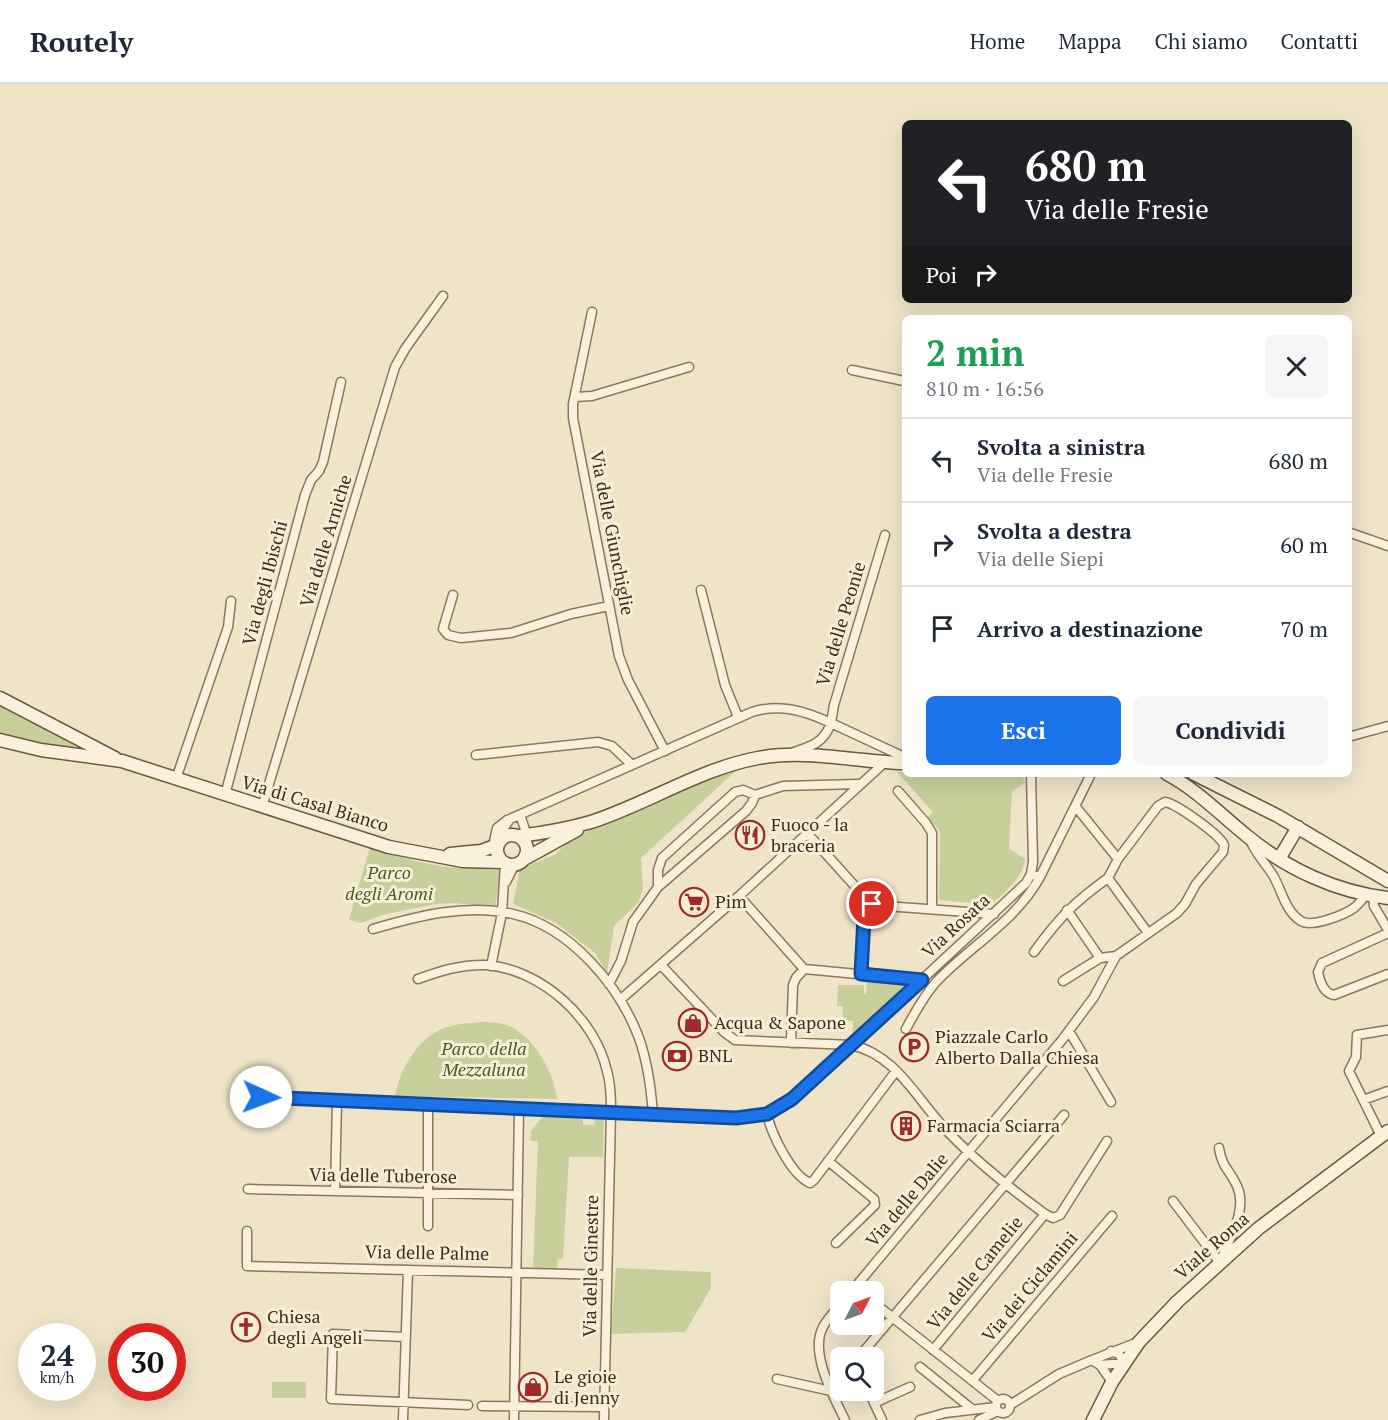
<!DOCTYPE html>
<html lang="it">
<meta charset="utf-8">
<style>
body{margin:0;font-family:"PT Serif",serif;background:#f6f6f7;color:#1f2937;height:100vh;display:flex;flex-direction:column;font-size:22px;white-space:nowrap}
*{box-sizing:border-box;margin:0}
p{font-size:20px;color:#747a83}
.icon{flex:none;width:33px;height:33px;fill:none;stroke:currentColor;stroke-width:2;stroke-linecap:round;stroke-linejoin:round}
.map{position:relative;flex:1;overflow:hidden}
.side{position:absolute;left:902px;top:231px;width:450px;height:462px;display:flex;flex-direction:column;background:#fff;border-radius:9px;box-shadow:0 6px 24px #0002}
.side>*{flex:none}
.top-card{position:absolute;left:902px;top:36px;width:450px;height:183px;border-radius:9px;box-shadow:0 6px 24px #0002;background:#202124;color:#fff;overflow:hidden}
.needle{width:39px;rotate:48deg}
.tools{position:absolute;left:830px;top:1197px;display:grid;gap:12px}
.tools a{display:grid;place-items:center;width:54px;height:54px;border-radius:9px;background:#fff;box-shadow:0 6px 24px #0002;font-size:30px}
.speed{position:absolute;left:18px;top:1239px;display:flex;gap:12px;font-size:30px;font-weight:700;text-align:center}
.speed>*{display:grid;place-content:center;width:78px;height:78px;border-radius:50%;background:#fff;box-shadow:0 6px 24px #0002;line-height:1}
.speed small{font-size:15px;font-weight:400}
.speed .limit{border:9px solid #d22;background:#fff;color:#111}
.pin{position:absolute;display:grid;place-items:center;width:51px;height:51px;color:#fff;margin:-26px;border:3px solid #fff;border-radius:50%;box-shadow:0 2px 6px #0007}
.me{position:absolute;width:66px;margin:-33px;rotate:92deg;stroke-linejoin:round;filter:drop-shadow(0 0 4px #0008)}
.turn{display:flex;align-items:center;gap:21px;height:126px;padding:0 24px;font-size:27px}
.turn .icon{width:78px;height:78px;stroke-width:2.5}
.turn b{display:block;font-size:42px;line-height:51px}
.then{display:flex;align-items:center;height:57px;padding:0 24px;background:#0003;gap:12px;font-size:22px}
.round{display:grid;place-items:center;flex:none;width:63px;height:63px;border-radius:9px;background:#f6f6f7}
.summary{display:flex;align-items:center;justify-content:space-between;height:102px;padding:0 24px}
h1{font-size:36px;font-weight:600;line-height:45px;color:#1e9e55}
.cta{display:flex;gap:12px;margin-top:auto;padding:12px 24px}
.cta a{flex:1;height:69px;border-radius:9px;background:#1a73e8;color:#fff;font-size:24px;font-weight:600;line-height:69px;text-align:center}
.cta a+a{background:#f6f6f7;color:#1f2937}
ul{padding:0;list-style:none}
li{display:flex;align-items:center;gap:18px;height:84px;padding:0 24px;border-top:2px solid #e0e1e3}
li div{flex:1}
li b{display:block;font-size:22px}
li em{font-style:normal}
header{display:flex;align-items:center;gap:36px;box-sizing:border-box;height:84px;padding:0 30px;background:#fff;border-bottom:2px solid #e0e1e3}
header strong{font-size:28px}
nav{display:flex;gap:33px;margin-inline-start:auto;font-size:21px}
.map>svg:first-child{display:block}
.green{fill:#c9cf9b}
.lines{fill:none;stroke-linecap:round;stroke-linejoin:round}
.street-casing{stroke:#8d765c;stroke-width:11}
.secondary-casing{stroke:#6f573f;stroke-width:15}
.street{stroke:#faf1dc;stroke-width:8}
.secondary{stroke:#faf1dc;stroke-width:12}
.route-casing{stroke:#114b97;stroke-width:15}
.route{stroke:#1a73e8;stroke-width:10}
.labels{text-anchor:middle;stroke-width:6;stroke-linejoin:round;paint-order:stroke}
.street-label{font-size:18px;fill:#3d2e20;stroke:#f7eed8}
.poi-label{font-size:18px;fill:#3d2e20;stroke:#f7eed8;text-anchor:start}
.park-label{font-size:18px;font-style:italic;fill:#4d5a26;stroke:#f7eed8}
</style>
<header>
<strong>Routely</strong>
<nav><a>Home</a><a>Mappa</a><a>Chi siamo</a><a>Contatti</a></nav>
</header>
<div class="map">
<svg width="1388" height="1336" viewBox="0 0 1388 1336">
<rect width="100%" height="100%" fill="#f0e4c8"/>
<path class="green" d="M 0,619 L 76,662 L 72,665 L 60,664 L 0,650 Z
M 739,684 L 641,774 L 643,805 L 638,819 L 614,842 L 607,889 L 595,869 L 556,839 L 513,820 L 520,785 L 554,771 L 567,759 L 595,743 L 684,705 Z
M 897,688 L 904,688 L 904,690 L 1022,690 L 1025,699 L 1012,707 L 1009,764 L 1025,775 C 1023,795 1004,808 991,821 L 939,816 L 940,747 L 928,733 L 933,728 Z
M 370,763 L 419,778 L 445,783 L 502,786 L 495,823 L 453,819 L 435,820 L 382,831 L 361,839 L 349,836 Z
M 867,896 L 900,898 L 904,902 L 853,950 L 853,937 L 842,936 L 843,922 L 837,922 L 838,901 L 864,901 L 864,910 L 866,910 Z
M 483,938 C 494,938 506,939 515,945 C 538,960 553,988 557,1015 L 395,1012 C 400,984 420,949 451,942 C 461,939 472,939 483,938 Z
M 543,1032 L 583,1033 L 583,1041 L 594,1041 L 595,1034 L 604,1034 L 603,1073 L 569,1073 L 563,1175 L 558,1175 L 557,1185 L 533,1184 L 538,1057 L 530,1057 L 531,1047 Z
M 616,1184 L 711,1188 L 711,1204 L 685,1248 L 611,1250 Z
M 272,1298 L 306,1298 L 306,1314 L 272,1314 Z"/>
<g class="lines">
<g class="street-casing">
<path id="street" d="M 592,228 L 573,320 L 573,334 L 619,572 L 628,596 L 665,667
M 852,286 L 904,297
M 575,313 L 592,312 L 689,283
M 1348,448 L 1388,462
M 701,506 L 725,601 L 738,633
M 453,511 L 443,545 L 448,551 L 461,554 L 511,549 L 571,530 L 609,522
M 1348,653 L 1388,642
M 794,668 C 813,662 824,658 831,639 L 904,673
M 476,671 L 598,658 L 612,662 L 631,680
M 176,695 L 228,543 L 231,517
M 898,707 L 926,739 L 932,749 L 932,825
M 225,711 L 305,411 L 311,396 L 319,387 L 323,378 L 341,298
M 262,723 L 395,283 L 405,265 L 443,212
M 1076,723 L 1118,775 L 1108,794 L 1148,849
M 520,731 L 527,751
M 807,749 L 872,821 L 994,830
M 501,755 L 504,744 L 510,735 L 752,628 C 780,619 805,627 831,639 L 834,621 L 885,451
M 1251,758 C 1256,770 1267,781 1274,793 C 1282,808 1286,828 1301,837 C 1311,844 1344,831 1354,824 C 1359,820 1363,814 1367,810
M 493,762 L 497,744 L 507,736
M 1040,793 L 1091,690
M 506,798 L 514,782
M 658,803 L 658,786 L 662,774 L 735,708 L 743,706 L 755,711 L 783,702 L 858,700
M 1373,811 L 1374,822 L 1388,846
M 739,812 L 804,885 L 922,896
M 1067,826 L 1100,874
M 373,845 C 417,832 467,819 513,830 C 570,843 619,901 639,954 C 648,979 651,1004 653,1030
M 1388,849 L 1322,879 L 1318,888 C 1320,897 1323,909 1334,911 L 1388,890
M 1034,868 C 1059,834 1073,819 1108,794
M 661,881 L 724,948 L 735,956 L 851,961 C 897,970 918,1018 949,1049 C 978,1079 1011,1105 1045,1130
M 491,882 L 502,829 L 505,780
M 861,890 L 864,834 L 872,821
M 418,895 C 440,887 462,880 486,881 C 541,885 595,934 607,987 C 611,1000 611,1015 611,1028 L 604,1336
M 1063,897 L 1100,874 L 1116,872 L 1177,829 L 1185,820 L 1196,800 L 1223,768 L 1224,761 C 1220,751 1177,720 1165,718 L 1158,722 L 1118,775
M 609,900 L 621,877 L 633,838 L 658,803 L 746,727 L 752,719 L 755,711
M 620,916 L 739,812 L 884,679
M 906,945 C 915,928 924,912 936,898 C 970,862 1015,838 1040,793 L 1031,790
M 1069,947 L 1111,1018
M 791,959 L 793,901 L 796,894 L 804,885
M 261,1013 L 736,1034 C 766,1034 781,1024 804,1005 L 1026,799 L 1031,790 L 1033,778 L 1031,690
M 1363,1016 L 1388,1007
M 428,1020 L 428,1142
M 767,1030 C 771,1049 791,1091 810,1099 L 814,1096 L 896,987
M 1381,1052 L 1349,987 L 1356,973 L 1357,951 L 1388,946
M 1219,1064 C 1222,1084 1230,1086 1237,1102 C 1248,1126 1229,1155 1220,1178
M 828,1077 L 874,1115 L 875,1121 L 836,1159
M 248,1105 L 518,1111
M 335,1107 L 337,1016
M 1173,1117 L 1220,1179
M 247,1147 L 247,1182 L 607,1191
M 851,1208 L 1062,956 L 1094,913 L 1116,872
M 873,1218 L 998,1317
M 840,1221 C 834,1228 827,1235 823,1243 C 809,1269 834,1313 845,1336
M 406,1253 L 333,1250 L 331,1315 L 468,1321
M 933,1266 L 1045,1130 L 1053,1134 L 1060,1131 L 1107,1057
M 858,1274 L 1064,1031
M 1100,1281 L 1124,1279 L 1119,1270 L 1111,1267
M 920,1283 L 972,1325
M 777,1295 L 831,1307
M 973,1296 L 1112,1132
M 1112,1298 L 1100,1281 L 1092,1276 L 1138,1258
M 868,1306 L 882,1336
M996 1322a7 7 0 1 1 14 0a7 7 0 1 1-14 0Z
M 874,1319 L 910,1303
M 1010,1321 L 1059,1290 L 1092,1276
M 482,1322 L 604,1323
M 403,1336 L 408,1186
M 514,1336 L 519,1024
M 920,1336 L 945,1329 L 996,1323
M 979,1336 L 998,1327"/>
</g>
<g class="secondary-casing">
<path id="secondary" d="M 0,614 L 115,674
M 0,656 L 41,666 L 122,677 L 389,763 L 463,777 L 502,778
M 1167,690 C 1197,706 1221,731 1247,752 C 1287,785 1336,808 1388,814
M 1194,690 L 1278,732 L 1388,797
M497 766a15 15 0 1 1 30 0a15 15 0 1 1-30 0Z
M 519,752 C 543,749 567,745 591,738 C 647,720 699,685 758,674 C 806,665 856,678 904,679
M 450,770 L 481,767 L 497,761
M 526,774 L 577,746
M 1279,775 L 1298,743
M 1093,1336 L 1112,1298 L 1139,1258 L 1177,1218 L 1259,1144 L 1388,1047"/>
</g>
<use href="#street" class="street"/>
<use href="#secondary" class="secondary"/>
</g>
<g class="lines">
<g class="route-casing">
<path id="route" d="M 261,1013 L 736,1034 L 767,1030 L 792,1015 L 922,896 L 861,890 L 864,834 L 872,820"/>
</g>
<use href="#route" class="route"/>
</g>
<defs>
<g id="restaurant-ring" transform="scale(1.5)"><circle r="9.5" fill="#f7eed8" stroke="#9e2a2b" stroke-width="1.5"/><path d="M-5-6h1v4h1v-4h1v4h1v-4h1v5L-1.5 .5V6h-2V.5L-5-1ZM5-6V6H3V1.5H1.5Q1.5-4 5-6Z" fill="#9e2a2b"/></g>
<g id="supermarket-ring" transform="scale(1.5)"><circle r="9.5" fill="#f7eed8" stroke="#9e2a2b" stroke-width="1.5"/><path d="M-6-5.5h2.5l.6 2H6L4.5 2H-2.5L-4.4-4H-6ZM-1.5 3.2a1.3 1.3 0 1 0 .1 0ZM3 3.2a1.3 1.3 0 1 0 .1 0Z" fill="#9e2a2b"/></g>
<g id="shop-ring" transform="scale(1.5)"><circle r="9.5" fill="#f7eed8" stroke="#9e2a2b" stroke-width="1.5"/><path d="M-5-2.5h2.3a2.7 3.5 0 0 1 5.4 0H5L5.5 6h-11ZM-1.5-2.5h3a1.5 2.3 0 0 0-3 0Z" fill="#9e2a2b"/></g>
<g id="parking-ring" transform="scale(1.5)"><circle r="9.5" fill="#f7eed8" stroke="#9e2a2b" stroke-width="1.5"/><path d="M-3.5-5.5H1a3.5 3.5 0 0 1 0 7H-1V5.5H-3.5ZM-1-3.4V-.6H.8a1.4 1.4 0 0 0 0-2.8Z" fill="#9e2a2b"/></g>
<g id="bank-ring" transform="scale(1.5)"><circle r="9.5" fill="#f7eed8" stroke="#9e2a2b" stroke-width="1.5"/><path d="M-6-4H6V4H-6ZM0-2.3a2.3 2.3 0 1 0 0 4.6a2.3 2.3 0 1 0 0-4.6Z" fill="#9e2a2b"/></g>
<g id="building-ring" transform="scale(1.5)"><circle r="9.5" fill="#f7eed8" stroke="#9e2a2b" stroke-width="1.5"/><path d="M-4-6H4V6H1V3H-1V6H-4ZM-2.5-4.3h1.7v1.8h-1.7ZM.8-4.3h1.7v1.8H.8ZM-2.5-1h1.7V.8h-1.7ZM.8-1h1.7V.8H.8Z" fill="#9e2a2b"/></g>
<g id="church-ring" transform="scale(1.5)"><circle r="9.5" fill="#f7eed8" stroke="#9e2a2b" stroke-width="1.5"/><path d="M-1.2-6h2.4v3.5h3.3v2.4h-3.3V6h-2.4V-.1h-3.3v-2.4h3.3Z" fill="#9e2a2b"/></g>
</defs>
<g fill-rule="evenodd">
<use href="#restaurant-ring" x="750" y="751"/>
<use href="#supermarket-ring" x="694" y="818"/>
<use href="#shop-ring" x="693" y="939"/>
<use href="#parking-ring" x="914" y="963"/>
<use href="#bank-ring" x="677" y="972"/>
<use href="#building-ring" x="906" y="1042"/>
<use href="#church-ring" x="246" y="1243"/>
<use href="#shop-ring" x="533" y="1303"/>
</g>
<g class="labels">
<g class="street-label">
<text transform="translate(612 449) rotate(79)" y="6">Via delle Giunchiglie</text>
<text transform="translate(326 457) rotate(-73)" y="6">Via delle Arniche</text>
<text transform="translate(265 499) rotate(-75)" y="6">Via degli Ibischi</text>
<text transform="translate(841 540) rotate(-73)" y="6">Via delle Peonie</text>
<text transform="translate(315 720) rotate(17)" y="6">Via di Casal Bianco</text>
<text transform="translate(956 842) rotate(-43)" y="6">Via Rosata</text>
<text transform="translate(383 1092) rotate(1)" y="6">Via delle Tuberose</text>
<text transform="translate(907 1116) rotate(-50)" y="6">Via delle Dalie</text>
<text transform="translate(1212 1162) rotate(-41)" y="6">Viale Roma</text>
<text transform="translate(427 1169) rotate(1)" y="6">Via delle Palme</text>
<text transform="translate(591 1182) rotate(-89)" y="6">Via delle Ginestre</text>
<text transform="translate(975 1189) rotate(-51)" y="6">Via delle Camelie</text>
<text transform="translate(1030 1203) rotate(-50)" y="6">Via dei Ciclamini</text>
</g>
<g class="poi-label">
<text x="771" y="747">Fuoco - la<tspan x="771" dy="21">braceria</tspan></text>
<text x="715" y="824">Pim</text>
<text x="714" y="945">Acqua &amp; Sapone</text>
<text x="935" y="959">Piazzale Carlo<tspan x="935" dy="21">Alberto Dalla Chiesa</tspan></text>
<text x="698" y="978">BNL</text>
<text x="927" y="1048">Farmacia Sciarra</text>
<text x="267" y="1239">Chiesa<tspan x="267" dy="21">degli Angeli</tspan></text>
<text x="554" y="1299">Le gioie<tspan x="554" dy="21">di Jenny</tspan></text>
</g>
<g class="park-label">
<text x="389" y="795">Parco<tspan x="389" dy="21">degli Aromi</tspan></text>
<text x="484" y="971">Parco della<tspan x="484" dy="21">Mezzaluna</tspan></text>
</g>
</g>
</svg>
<div class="tools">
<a><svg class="needle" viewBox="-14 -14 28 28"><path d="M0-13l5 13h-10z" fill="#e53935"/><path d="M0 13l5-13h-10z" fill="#747a83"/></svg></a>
<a><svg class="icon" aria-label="search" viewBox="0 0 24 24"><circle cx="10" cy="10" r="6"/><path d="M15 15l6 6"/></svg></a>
</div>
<div class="speed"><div>24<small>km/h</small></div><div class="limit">30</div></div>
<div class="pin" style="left:872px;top:820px;background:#d93025"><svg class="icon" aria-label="arrive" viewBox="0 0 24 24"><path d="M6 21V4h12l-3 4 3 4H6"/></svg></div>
<svg class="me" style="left:261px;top:1013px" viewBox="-20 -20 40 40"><circle r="19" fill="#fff"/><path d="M0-13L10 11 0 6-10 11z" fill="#1a73e8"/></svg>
<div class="top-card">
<div class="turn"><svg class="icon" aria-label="left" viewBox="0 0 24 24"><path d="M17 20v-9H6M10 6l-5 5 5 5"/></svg><div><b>680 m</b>Via delle Fresie</div></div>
<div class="then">Poi<svg class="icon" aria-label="right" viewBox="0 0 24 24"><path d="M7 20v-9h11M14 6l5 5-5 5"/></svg></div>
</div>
<section class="side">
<div class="summary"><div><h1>2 min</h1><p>810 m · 16:56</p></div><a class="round"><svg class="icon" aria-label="close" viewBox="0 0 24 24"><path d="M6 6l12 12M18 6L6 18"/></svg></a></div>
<ul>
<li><svg class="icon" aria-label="left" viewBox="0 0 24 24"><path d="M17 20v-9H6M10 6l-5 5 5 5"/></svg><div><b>Svolta a sinistra</b><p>Via delle Fresie</p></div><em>680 m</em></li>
<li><svg class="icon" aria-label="right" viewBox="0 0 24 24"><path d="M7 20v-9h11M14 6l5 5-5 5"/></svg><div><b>Svolta a destra</b><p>Via delle Siepi</p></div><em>60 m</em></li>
<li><svg class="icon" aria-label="arrive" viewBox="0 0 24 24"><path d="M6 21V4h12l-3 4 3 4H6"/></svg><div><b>Arrivo a destinazione</b></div><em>70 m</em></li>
</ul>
<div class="cta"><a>Esci</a><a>Condividi</a></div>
</section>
</div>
